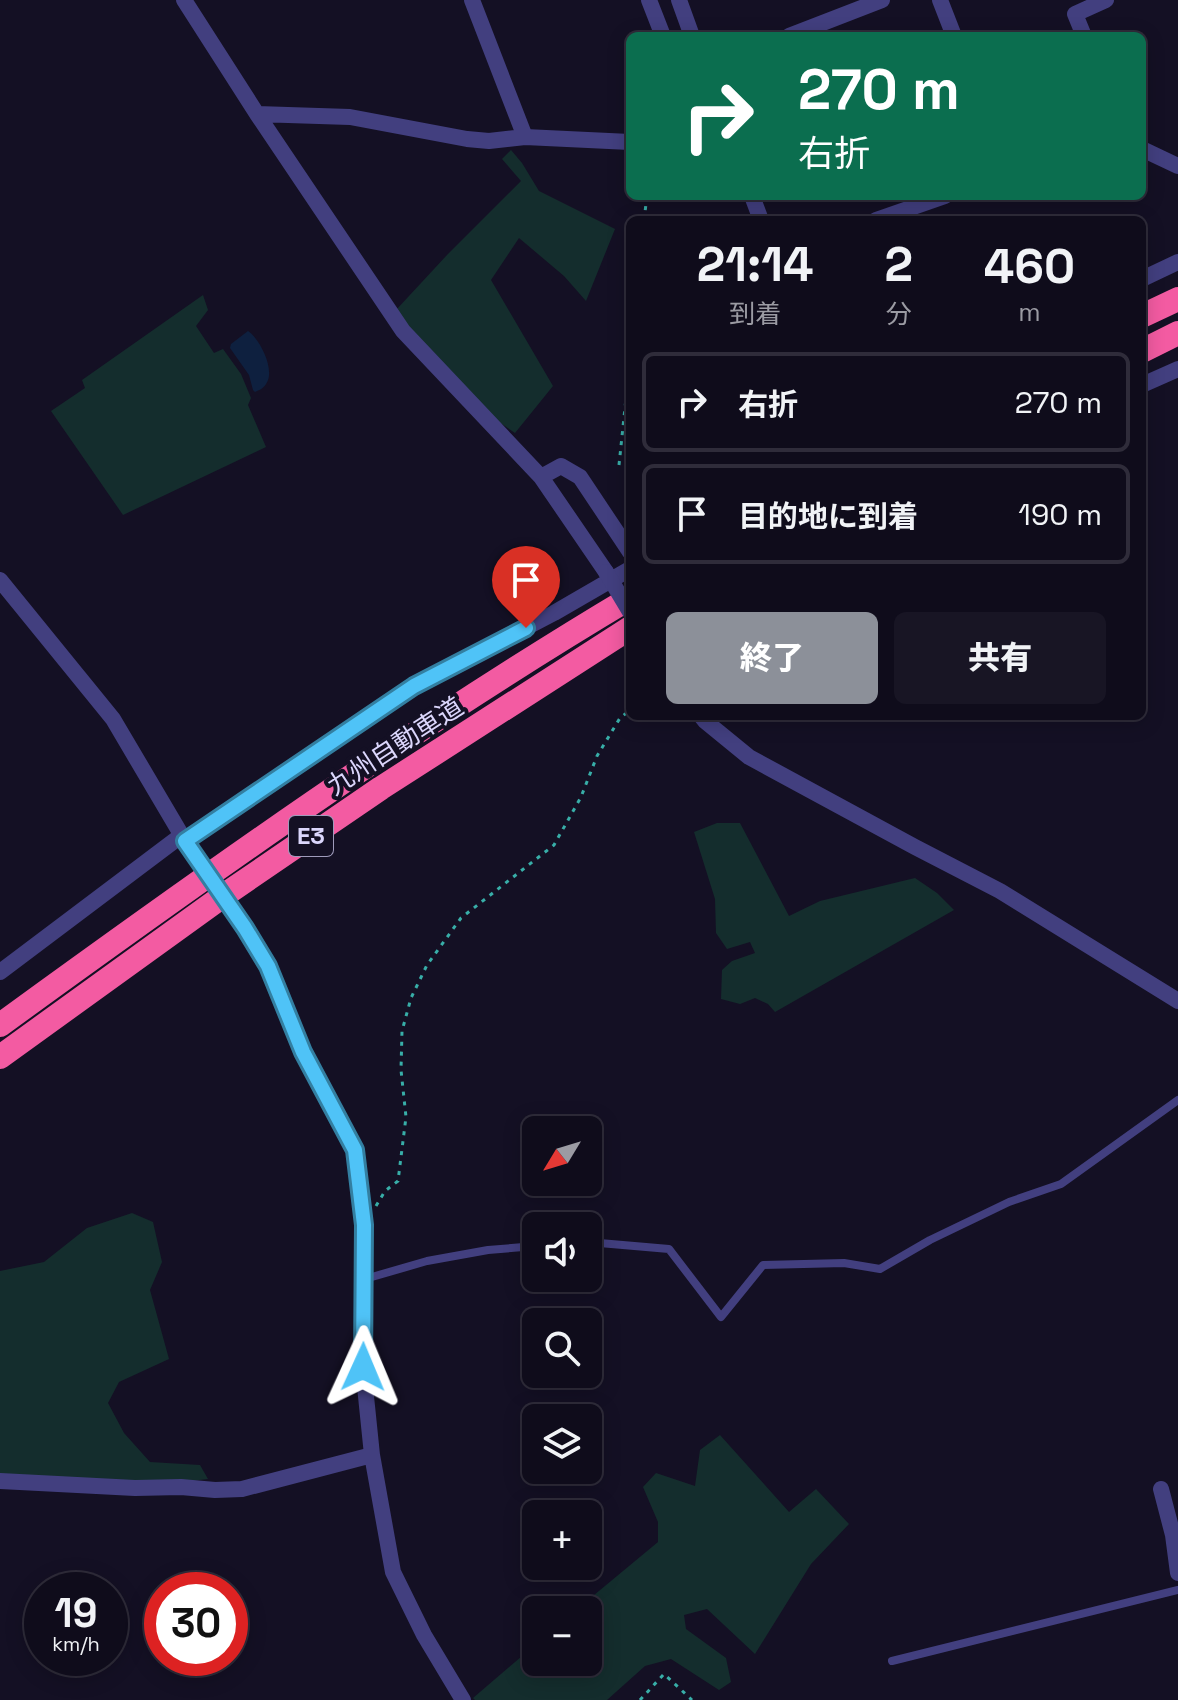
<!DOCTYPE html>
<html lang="ja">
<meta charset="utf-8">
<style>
body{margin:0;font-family:"Space Grotesk","Noto Sans JP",sans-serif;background:#181524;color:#f1f3f6;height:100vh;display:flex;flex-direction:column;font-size:30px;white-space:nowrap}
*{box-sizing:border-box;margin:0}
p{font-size:26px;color:#9b9ba3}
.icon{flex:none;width:44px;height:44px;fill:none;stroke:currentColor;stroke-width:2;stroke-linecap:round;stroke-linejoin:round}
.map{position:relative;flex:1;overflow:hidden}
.panel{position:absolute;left:626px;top:216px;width:520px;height:504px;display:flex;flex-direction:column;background:#0f0c1b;border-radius:12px;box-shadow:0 4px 20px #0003,0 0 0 2px #2f2c3a}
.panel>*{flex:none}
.hud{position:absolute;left:626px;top:32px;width:520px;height:168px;border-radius:12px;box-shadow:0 4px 20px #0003,0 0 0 2px #2f2c3a;background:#0b6e4f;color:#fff;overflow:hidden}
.needle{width:52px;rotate:232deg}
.tools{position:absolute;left:522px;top:1116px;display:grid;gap:16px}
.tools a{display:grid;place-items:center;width:80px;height:80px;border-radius:12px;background:#0f0c1b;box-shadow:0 4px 20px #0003,0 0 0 2px #2f2c3a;font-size:40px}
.speed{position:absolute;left:24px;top:1572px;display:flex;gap:16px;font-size:40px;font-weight:700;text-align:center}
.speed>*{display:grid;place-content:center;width:104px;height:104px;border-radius:50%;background:#0f0c1b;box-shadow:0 4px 20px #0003,0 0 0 2px #2f2c3a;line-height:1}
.speed small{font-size:20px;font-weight:400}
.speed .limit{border:12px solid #d22;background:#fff;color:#111}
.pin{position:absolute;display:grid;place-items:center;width:68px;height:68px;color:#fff;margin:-82px -34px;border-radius:50% 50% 50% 0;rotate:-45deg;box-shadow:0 0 8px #0007}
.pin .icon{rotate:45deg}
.me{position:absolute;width:88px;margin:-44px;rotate:1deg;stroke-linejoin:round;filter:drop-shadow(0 0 6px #0008)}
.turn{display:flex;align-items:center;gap:28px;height:168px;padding:0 40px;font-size:36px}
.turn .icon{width:104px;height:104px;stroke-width:2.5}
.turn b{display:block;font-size:56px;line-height:68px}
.eta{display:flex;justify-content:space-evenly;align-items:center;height:136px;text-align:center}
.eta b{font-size:48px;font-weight:800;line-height:56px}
.primary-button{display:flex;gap:16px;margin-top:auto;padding:16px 40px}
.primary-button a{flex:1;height:92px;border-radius:12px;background:#8c9099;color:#fff;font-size:32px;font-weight:800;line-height:92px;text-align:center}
.primary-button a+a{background:#181524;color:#f1f3f6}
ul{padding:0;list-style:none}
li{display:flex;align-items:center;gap:24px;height:100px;margin:0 16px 12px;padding:0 24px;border:4px solid #2f2c3a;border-radius:12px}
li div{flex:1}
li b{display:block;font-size:30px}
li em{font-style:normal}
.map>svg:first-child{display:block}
.green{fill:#142d2d}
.water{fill:#0e203f}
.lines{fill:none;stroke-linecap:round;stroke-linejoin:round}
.path{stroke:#38aea8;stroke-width:3;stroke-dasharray:4 6;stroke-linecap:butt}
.lane{stroke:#423f7f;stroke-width:8}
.street{stroke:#423f7f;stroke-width:16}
.highway{stroke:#f35ba2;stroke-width:24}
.street-bridge{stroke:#423f7f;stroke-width:16}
.route-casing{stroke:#337fa1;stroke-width:20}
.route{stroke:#4fc3f7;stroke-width:14}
.labels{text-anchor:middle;stroke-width:8;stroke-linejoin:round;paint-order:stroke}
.shield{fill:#141024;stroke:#9f9bbb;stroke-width:2}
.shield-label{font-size:24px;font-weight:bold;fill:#dbd6fc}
.street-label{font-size:26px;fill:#dbd6fc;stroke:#141024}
</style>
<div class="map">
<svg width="1178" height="1700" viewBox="0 0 1178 1700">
<rect width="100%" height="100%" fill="#141024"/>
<path class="green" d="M 511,150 L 522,163 L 539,191 L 615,229 L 586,301 L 564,276 L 519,238 L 491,280 L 553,386 L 515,433 L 483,411 L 413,333 L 396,310 L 447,255 L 521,181 L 502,159 Z
M 203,295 L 208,310 L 196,326 L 214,353 L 223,349 L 241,374 L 251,398 L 248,405 L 266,447 L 123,515 L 51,411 L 85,388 L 82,380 Z
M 717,823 L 740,823 L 789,916 L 820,901 L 915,878 L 937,893 L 954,910 L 775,1012 L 768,1004 L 755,998 L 740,1004 L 721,999 L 722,970 L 732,961 L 755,953 L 750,942 L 727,949 L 716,933 L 715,899 L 694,832 Z
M 132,1213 L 153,1222 L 162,1262 L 150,1290 L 169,1359 L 119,1382 L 108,1403 L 124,1433 L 150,1462 L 200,1465 L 208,1479 L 182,1482 L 0,1477 L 0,1271 L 44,1262 L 87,1228 Z
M 720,1435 L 789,1512 L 816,1489 L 849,1524 L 811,1564 L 755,1654 L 707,1609 L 684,1615 L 686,1629 L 726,1658 L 731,1682 L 719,1690 L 671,1659 L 645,1666 L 607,1700 L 475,1700 L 473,1698 L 536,1644 L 536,1662 L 588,1662 L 588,1610 L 576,1610 L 658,1542 L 658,1522 L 643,1487 L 656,1473 L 695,1486 L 700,1450 Z"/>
<path class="water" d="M 248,331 C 260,339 276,371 266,384 C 263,389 259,390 255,392 L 253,390 L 249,375 L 230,348 L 231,344 Z"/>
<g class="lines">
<path class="path" d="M 644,220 L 647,196
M 619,465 L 630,360
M 376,1206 L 385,1191 L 398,1181 L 406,1117 L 401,1070 L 402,1031 L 411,998 L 427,965 L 461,918 L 554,845 L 581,797 L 597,756 L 620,718 L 630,710
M 640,1700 L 664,1674 L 692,1700"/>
<path class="lane" d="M 588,1242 L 669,1249 L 721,1317 L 763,1265 L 844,1263 L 880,1269 L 930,1240 L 1009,1202 L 1061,1184 L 1178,1100
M 365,1279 L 427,1261 L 488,1250 L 536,1246
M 892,1661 L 1178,1590"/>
<path class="street" d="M 184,0 L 257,114 L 403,331 L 541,477 L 606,572
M 472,0 L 525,137
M 649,0 L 663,36
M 679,0 L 692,36
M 940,0 L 954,36
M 789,36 L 882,0
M 1084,36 L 1075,14 L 1106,0
M 257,114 L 350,117 L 467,139 L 489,141 L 525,137 L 630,142
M 1142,149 L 1178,166
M 752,196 L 761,220
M 876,220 L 945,196
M 1142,279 L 1178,262
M 1142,385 L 1178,369
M 541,477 L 561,466 L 580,477 L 630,552
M 0,580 L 113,719 L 185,841 L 414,686 L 554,613 L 630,569
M 701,716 L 705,721 L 749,757 L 915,847 L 1000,891 L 1178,1001
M 245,928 L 268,966 L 303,1052 L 355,1150 L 364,1225 L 363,1367 L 372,1455 L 393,1572 L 424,1635 L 463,1700
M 0,972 L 182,835
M 0,1481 L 135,1488 L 181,1487 L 215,1490 L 242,1489 L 372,1455
M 1161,1489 L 1173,1535 L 1178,1573"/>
<path class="highway" d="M 1142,316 L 1178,299
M 1142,351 L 1178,333
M 0,1025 C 205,876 412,728 630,598
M 0,1057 L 223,896 L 381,788 L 630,628"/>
<path class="street-bridge" d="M 606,572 L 630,612
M 185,841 L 245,928"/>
</g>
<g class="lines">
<g class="route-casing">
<path id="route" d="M 363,1367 L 364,1225 L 355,1150 L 303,1052 L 268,966 L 245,928 L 185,841 L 414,686 L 526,628"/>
</g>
<use href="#route" class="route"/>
</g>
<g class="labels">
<rect class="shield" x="289" y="816" width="44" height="40" rx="6"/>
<g class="shield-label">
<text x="311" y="844">E3</text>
</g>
<g class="street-label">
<text transform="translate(395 746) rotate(-33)" y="9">九州自動車道</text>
</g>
</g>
</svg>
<div class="tools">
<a><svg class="needle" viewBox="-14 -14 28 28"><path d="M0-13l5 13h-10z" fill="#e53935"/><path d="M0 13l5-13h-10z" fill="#9b9ba3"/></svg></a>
<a><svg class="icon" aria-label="sound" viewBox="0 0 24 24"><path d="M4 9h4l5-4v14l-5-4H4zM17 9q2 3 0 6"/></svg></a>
<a><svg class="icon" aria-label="search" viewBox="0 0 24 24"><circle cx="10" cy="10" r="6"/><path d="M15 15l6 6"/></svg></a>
<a><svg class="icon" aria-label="layers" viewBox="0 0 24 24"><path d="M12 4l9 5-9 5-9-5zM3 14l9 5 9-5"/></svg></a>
<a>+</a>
<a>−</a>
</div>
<div class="speed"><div>19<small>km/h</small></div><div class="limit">30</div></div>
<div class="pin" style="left:526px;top:628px;background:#d93025"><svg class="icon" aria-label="arrive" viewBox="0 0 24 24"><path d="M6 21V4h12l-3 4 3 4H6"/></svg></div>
<svg class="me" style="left:363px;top:1367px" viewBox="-20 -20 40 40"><path d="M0-17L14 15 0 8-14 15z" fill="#4fc3f7" stroke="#fff" stroke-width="4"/></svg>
<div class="hud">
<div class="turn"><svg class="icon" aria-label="right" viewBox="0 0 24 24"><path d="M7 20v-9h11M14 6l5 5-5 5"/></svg><div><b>270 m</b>右折</div></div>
</div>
<section class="panel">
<div class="eta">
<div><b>21:14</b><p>到着</p></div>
<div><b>2</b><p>分</p></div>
<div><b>460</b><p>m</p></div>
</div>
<ul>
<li><svg class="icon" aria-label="right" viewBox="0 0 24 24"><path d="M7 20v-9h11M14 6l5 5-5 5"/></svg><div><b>右折</b></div><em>270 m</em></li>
<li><svg class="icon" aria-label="arrive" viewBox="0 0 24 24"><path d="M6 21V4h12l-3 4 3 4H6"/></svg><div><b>目的地に到着</b></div><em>190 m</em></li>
</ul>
<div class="primary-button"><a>終了</a><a>共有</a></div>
</section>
</div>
